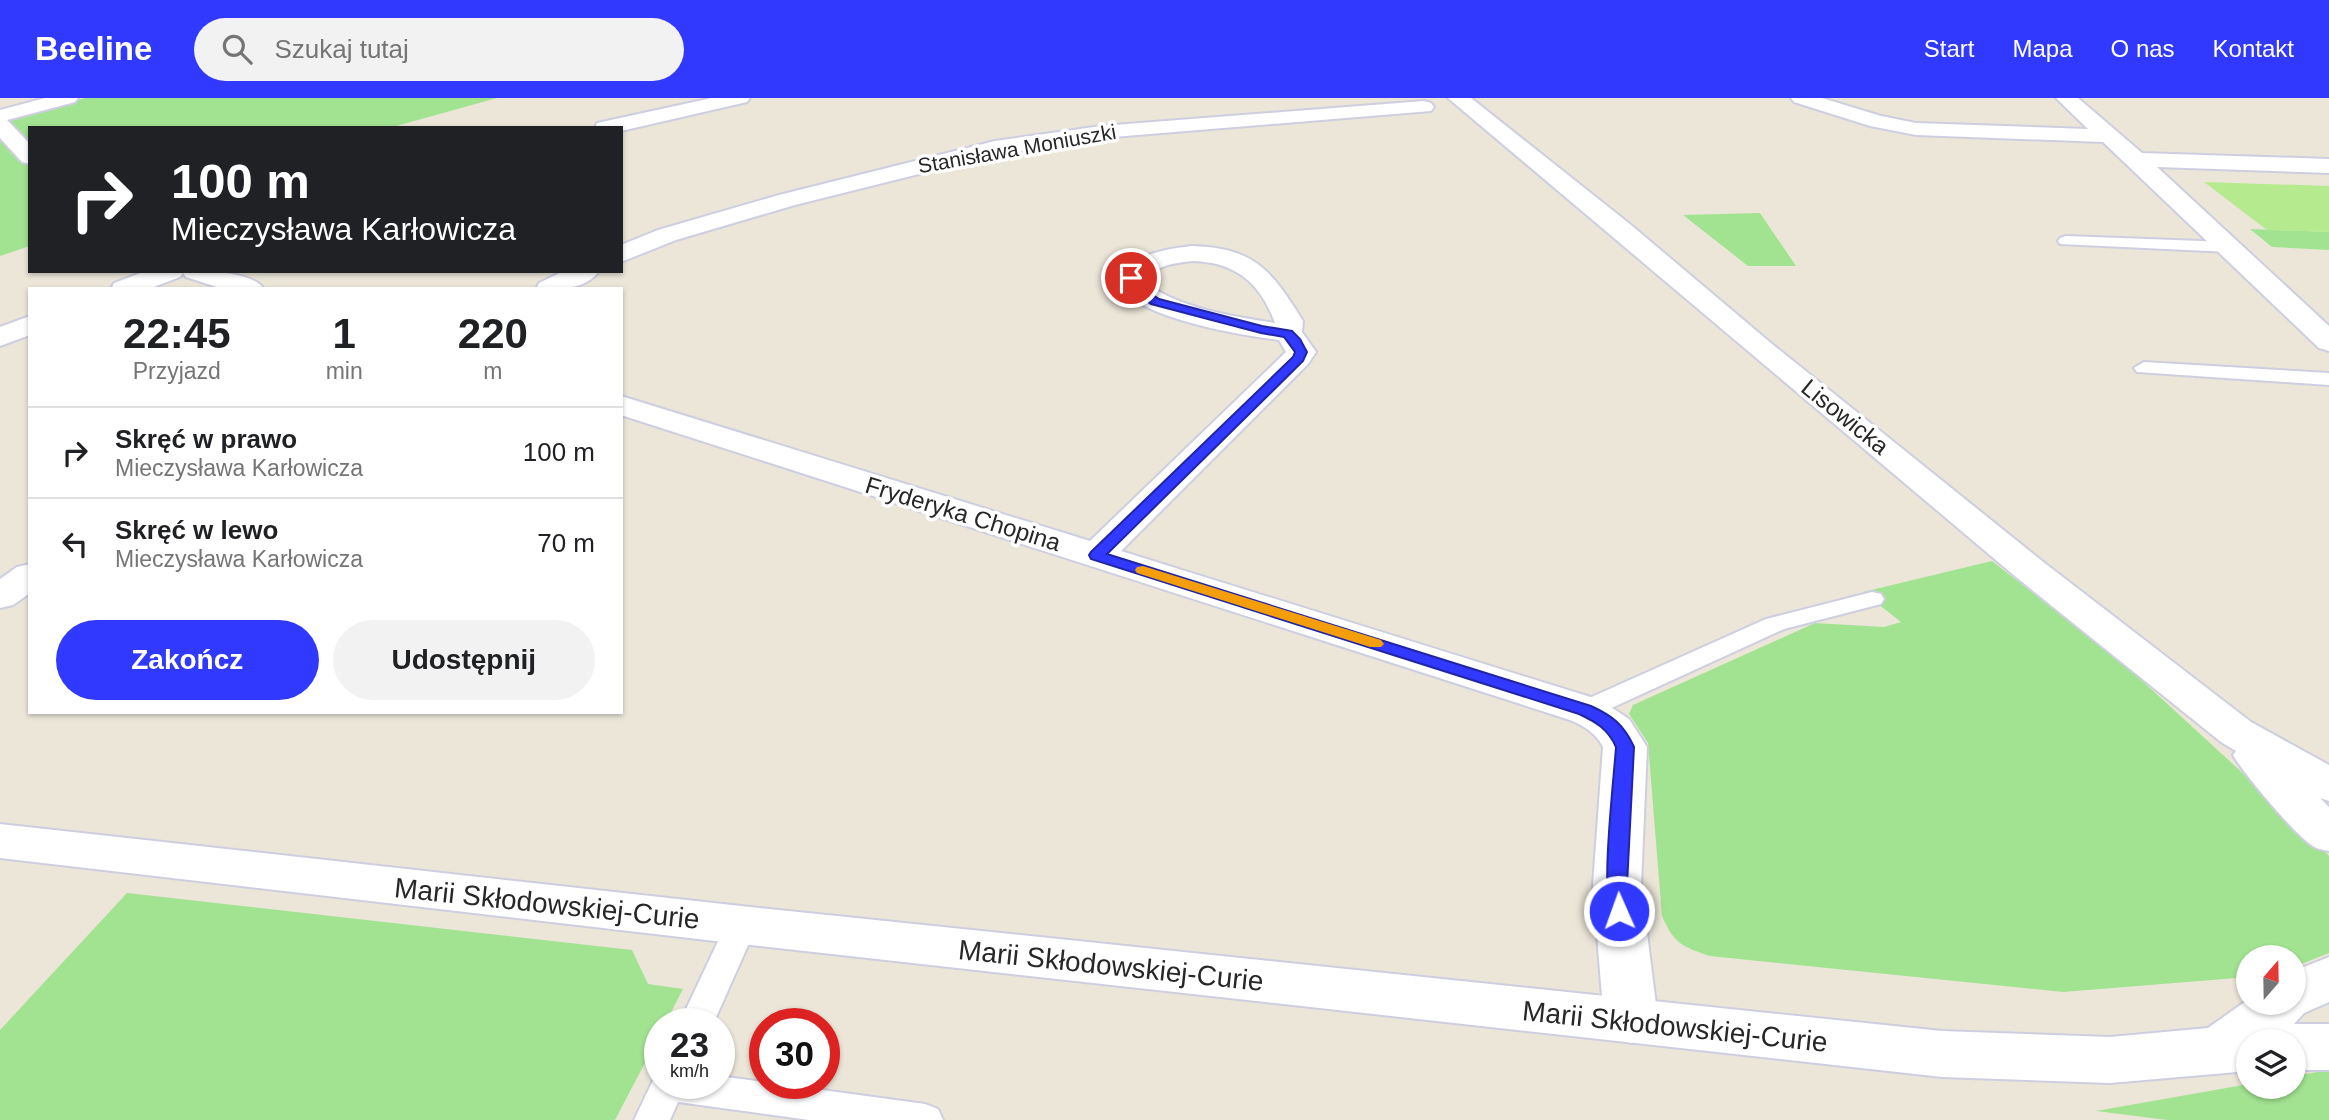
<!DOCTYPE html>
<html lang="pl">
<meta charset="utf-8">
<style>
body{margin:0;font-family:Arial,sans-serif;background:#f2f2f2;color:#202124;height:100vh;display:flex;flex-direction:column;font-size:26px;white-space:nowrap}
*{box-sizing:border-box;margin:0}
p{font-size:23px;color:#757577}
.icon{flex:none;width:38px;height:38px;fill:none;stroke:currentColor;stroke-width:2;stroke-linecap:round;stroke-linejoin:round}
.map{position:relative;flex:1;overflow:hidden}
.side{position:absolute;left:28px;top:189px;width:595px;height:427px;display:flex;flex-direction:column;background:#fff;border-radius:0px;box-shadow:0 2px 5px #0004}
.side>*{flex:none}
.hud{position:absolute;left:28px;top:28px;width:595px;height:147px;border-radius:0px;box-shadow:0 2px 5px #0004;background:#202124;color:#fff;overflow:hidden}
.needle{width:46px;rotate:20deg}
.controls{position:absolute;left:2236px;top:847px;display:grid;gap:14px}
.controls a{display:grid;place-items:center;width:70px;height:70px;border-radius:50%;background:#fff;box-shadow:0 2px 5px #0004;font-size:35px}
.speed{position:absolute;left:644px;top:910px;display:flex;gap:14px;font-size:35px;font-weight:700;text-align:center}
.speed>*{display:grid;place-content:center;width:91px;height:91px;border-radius:50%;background:#fff;box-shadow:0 2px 5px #0004;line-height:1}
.speed small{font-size:18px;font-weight:400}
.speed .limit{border:10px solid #d22;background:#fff;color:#111}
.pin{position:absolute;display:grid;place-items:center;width:60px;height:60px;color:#fff;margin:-30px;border:4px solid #fff;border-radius:50%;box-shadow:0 2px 7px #0007}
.me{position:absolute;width:77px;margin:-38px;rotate:358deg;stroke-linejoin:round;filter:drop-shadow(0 0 5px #0008)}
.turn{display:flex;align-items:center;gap:24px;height:147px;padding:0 28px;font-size:32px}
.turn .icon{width:91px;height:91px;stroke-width:2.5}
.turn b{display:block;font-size:49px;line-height:60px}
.eta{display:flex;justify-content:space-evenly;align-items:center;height:119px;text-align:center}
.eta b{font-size:42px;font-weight:700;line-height:49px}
.cta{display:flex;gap:14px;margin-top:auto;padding:14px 28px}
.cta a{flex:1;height:80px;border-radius:42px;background:#3239fe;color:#fff;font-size:28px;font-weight:700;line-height:80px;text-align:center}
.cta a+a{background:#f2f2f2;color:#202124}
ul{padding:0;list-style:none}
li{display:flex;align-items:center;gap:21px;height:91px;padding:0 28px;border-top:2px solid #e0e0e0}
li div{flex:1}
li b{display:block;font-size:26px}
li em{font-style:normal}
header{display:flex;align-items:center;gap:42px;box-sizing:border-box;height:98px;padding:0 35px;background:#3239fe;color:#fff}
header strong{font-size:33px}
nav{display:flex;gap:38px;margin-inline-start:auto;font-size:24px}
.search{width:490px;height:63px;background:#f2f2f2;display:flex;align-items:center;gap:18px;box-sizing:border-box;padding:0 24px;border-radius:38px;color:#757577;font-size:26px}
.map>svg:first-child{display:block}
.green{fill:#a2e392}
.pitch{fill:#b5eb8e}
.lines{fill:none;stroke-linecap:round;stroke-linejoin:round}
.service-casing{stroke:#cecee1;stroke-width:4}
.minor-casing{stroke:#cecee1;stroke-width:4}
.tertiary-casing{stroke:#cecee1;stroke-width:4}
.secondary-casing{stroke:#cecee1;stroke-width:4}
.service{fill:#fff;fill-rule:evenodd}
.minor{fill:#fff;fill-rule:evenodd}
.tertiary{fill:#fff;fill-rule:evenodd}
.secondary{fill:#fff;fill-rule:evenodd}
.route{fill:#3239fe;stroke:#2025a5;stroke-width:2}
.slow{fill:#f59e0b}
.labels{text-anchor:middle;stroke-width:7;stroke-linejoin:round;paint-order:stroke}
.far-street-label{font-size:21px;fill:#272727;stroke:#fff}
.street-label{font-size:24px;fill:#272727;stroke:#fff}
.near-street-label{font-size:28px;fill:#272727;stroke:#fff}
</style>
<header>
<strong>Beeline</strong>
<div class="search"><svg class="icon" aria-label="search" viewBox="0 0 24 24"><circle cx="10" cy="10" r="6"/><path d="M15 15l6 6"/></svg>Szukaj tutaj</div>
<nav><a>Start</a><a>Mapa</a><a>O nas</a><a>Kontakt</a></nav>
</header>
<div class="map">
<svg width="2329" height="1022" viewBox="0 0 2329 1022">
<rect width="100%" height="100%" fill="#ebe6d8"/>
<path class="green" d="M 85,0 L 497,0 L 389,30 L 30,30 L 30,148 L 0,158 L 0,22 Z
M 1760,115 L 1796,168 L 1748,168 L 1683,117 Z
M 2250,131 L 2329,134 L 2329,152 L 2272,149 Z
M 1992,463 L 2125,567 L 2309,736 L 2329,758 L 2329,855 L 2294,869 L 2294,859 L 2249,859 L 2249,879 L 2063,894 L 1710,858 C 1683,849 1674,846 1662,818 L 1648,645 L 1629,616 L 1633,607 L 1815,525 L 1884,529 L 1901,524 L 1863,494 Z
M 127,795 L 632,852 L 648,886 L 683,891 L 665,926 L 660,926 L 660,936 L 615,1022 L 0,1022 L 0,932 Z
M 2329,972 L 2329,1022 L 2167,1022 L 2096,1013 L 2249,986 L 2249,989 L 2294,989 L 2294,978 Z"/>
<path class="pitch" d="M 2204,84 L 2329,88 L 2329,134 L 2267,132 Z"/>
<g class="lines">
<g class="service-casing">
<path id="service" d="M 2066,138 L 2229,144 L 2237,149 L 2229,154 L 2060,146 L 2058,143 L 2060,140 Z
M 2144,264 L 2329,275 L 2329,287 L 2137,274 L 2134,270 Z
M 1872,494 L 1881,496 L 1884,501 L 1881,506 L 1784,531 L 1594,618 L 1585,621 L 1576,618 L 1572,612 L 1576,606 L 1766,521 Z
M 741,815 L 752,818 L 757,827 L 713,926 L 679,926 L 730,818 Z
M 660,973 L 660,985 L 719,985 L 719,978 L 925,1006 L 938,1011 L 943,1022 L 809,1022 L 678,1004 L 670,1022 L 634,1022 L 657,974 Z"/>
</g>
<g class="minor-casing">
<path id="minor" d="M 45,0 L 78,0 L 75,4 L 7,22 L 30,46 L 30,66 L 22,64 L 0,40 L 0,12 Z
M 712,0 L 750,0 L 747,4 L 621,33 L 621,30 L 595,30 L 597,25 Z
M 1791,0 L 1822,0 L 1881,18 L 1916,25 L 2088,31 L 2056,0 L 2078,0 L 2142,55 L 2329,61 L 2329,75 L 2157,69 L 2329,228 L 2329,253 L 2319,250 L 2103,44 L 1916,37 L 1870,28 L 1794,4 Z
M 1424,3 L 1431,5 L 1434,9 L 1431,13 L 1101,40 L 995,57 L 795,107 L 676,142 L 621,164 L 621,147 L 658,132 L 779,97 L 995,43 L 1101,28 Z
M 1192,148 C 1255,150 1271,172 1303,223 L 1302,234 L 1316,254 L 1308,266 L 1121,453 L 1600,602 L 1629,621 L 1647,649 L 1641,787 L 1658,923 L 1650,939 L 1631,945 L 1612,939 L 1604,923 L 1593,787 L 1603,649 C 1596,635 1584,628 1570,622 L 621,317 L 621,298 L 1090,443 L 1286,254 L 1279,242 C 1240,237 1142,221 1119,188 L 1118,180 C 1135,156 1164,151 1192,148 ZM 1192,163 C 1235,164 1260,184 1275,225 C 1231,218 1182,211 1145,185 C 1150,168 1175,165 1192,163 Z
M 146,173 C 173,173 249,168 264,191 L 223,191 L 186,179 L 183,175 L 180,179 L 149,191 L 111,191 L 114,185 Z
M 564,173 L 599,173 C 585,193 557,191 536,191 L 539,185 Z
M 30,218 L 30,237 L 0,248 L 0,229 Z
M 30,466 L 30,495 L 13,507 L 0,510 L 0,481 L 17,469 Z"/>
</g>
<g class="tertiary-casing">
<path id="tertiary" d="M 0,726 L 741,808 L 1942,933 L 2110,939 L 2208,930 L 2249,901 L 2249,905 L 2294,905 L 2294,873 L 2329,859 L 2329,904 L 2304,915 L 2294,926 L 2329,926 L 2329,972 L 2294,972 L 2294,943 L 2249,943 L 2249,973 L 2110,985 L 1942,979 L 741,846 L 0,760 Z"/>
</g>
<g class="secondary-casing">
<path id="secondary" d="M 1448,0 L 1471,0 L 1631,127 L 1772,246 L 2042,463 L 2251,624 L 2329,667 L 2329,703 L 2320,700 L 2329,709 L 2329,753 C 2324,752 2317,751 2313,748 C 2296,738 2244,676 2233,657 L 2236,653 L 2221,644 L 2016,479 Z"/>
</g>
<use href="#service" class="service"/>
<use href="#minor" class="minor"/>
<use href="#tertiary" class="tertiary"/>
<use href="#secondary" class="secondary"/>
</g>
<path class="route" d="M 1127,177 L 1135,177 L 1137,186 L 1159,201 L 1262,228 L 1292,233 L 1300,241 L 1307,254 L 1303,263 L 1107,456 L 1591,608 C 1613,618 1624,627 1634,649 L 1627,787 L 1629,813 L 1626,819 L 1619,821 L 1612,819 C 1600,797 1614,680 1616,649 C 1608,631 1596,624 1579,616 L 1091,461 L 1089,457 L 1091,454 L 1293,259 L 1295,254 L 1284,239 L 1261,235 L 1151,206 L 1128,190 Z"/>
<path class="slow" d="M 1143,468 L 1381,542 L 1384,546 L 1381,549 L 1370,549 L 1137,475 L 1135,472 L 1137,469 Z"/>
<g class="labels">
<g class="far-street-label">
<text transform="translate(1017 51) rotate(-10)" y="7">Stanisława Moniuszki</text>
</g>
<g class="street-label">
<text transform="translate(1845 319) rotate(39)" y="8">Lisowicka</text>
<text transform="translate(963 416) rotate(17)" y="8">Fryderyka Chopina</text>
</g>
<g class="near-street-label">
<text transform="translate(547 805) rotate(6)" y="10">Marii Skłodowskiej-Curie</text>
<text transform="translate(1111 867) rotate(6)" y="10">Marii Skłodowskiej-Curie</text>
<text transform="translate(1675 928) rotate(6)" y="10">Marii Skłodowskiej-Curie</text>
</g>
</g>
</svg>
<div class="controls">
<a><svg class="needle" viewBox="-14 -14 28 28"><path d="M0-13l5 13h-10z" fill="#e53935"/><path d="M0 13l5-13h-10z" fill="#757577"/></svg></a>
<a><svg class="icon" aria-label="layers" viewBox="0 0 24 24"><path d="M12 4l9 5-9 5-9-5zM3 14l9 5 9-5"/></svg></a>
</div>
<div class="speed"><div>23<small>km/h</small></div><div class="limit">30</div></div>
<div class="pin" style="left:1131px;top:180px;background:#d93025"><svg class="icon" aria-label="arrive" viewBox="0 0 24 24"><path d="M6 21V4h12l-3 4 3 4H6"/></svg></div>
<svg class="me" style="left:1619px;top:813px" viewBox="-20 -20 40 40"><circle r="17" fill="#3239fe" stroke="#fff" stroke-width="3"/><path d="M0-11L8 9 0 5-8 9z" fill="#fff"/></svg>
<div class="hud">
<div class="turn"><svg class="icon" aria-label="right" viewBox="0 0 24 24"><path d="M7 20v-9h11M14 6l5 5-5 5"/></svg><div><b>100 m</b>Mieczysława Karłowicza</div></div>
</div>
<section class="side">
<div class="eta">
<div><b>22:45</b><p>Przyjazd</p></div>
<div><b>1</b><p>min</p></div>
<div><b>220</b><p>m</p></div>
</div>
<ul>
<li><svg class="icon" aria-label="right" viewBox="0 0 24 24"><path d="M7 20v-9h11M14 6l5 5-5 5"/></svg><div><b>Skręć w prawo</b><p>Mieczysława Karłowicza</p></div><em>100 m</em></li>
<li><svg class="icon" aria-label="left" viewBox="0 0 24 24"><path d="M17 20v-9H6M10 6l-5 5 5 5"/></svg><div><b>Skręć w lewo</b><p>Mieczysława Karłowicza</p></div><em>70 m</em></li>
</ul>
<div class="cta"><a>Zakończ</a><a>Udostępnij</a></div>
</section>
</div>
